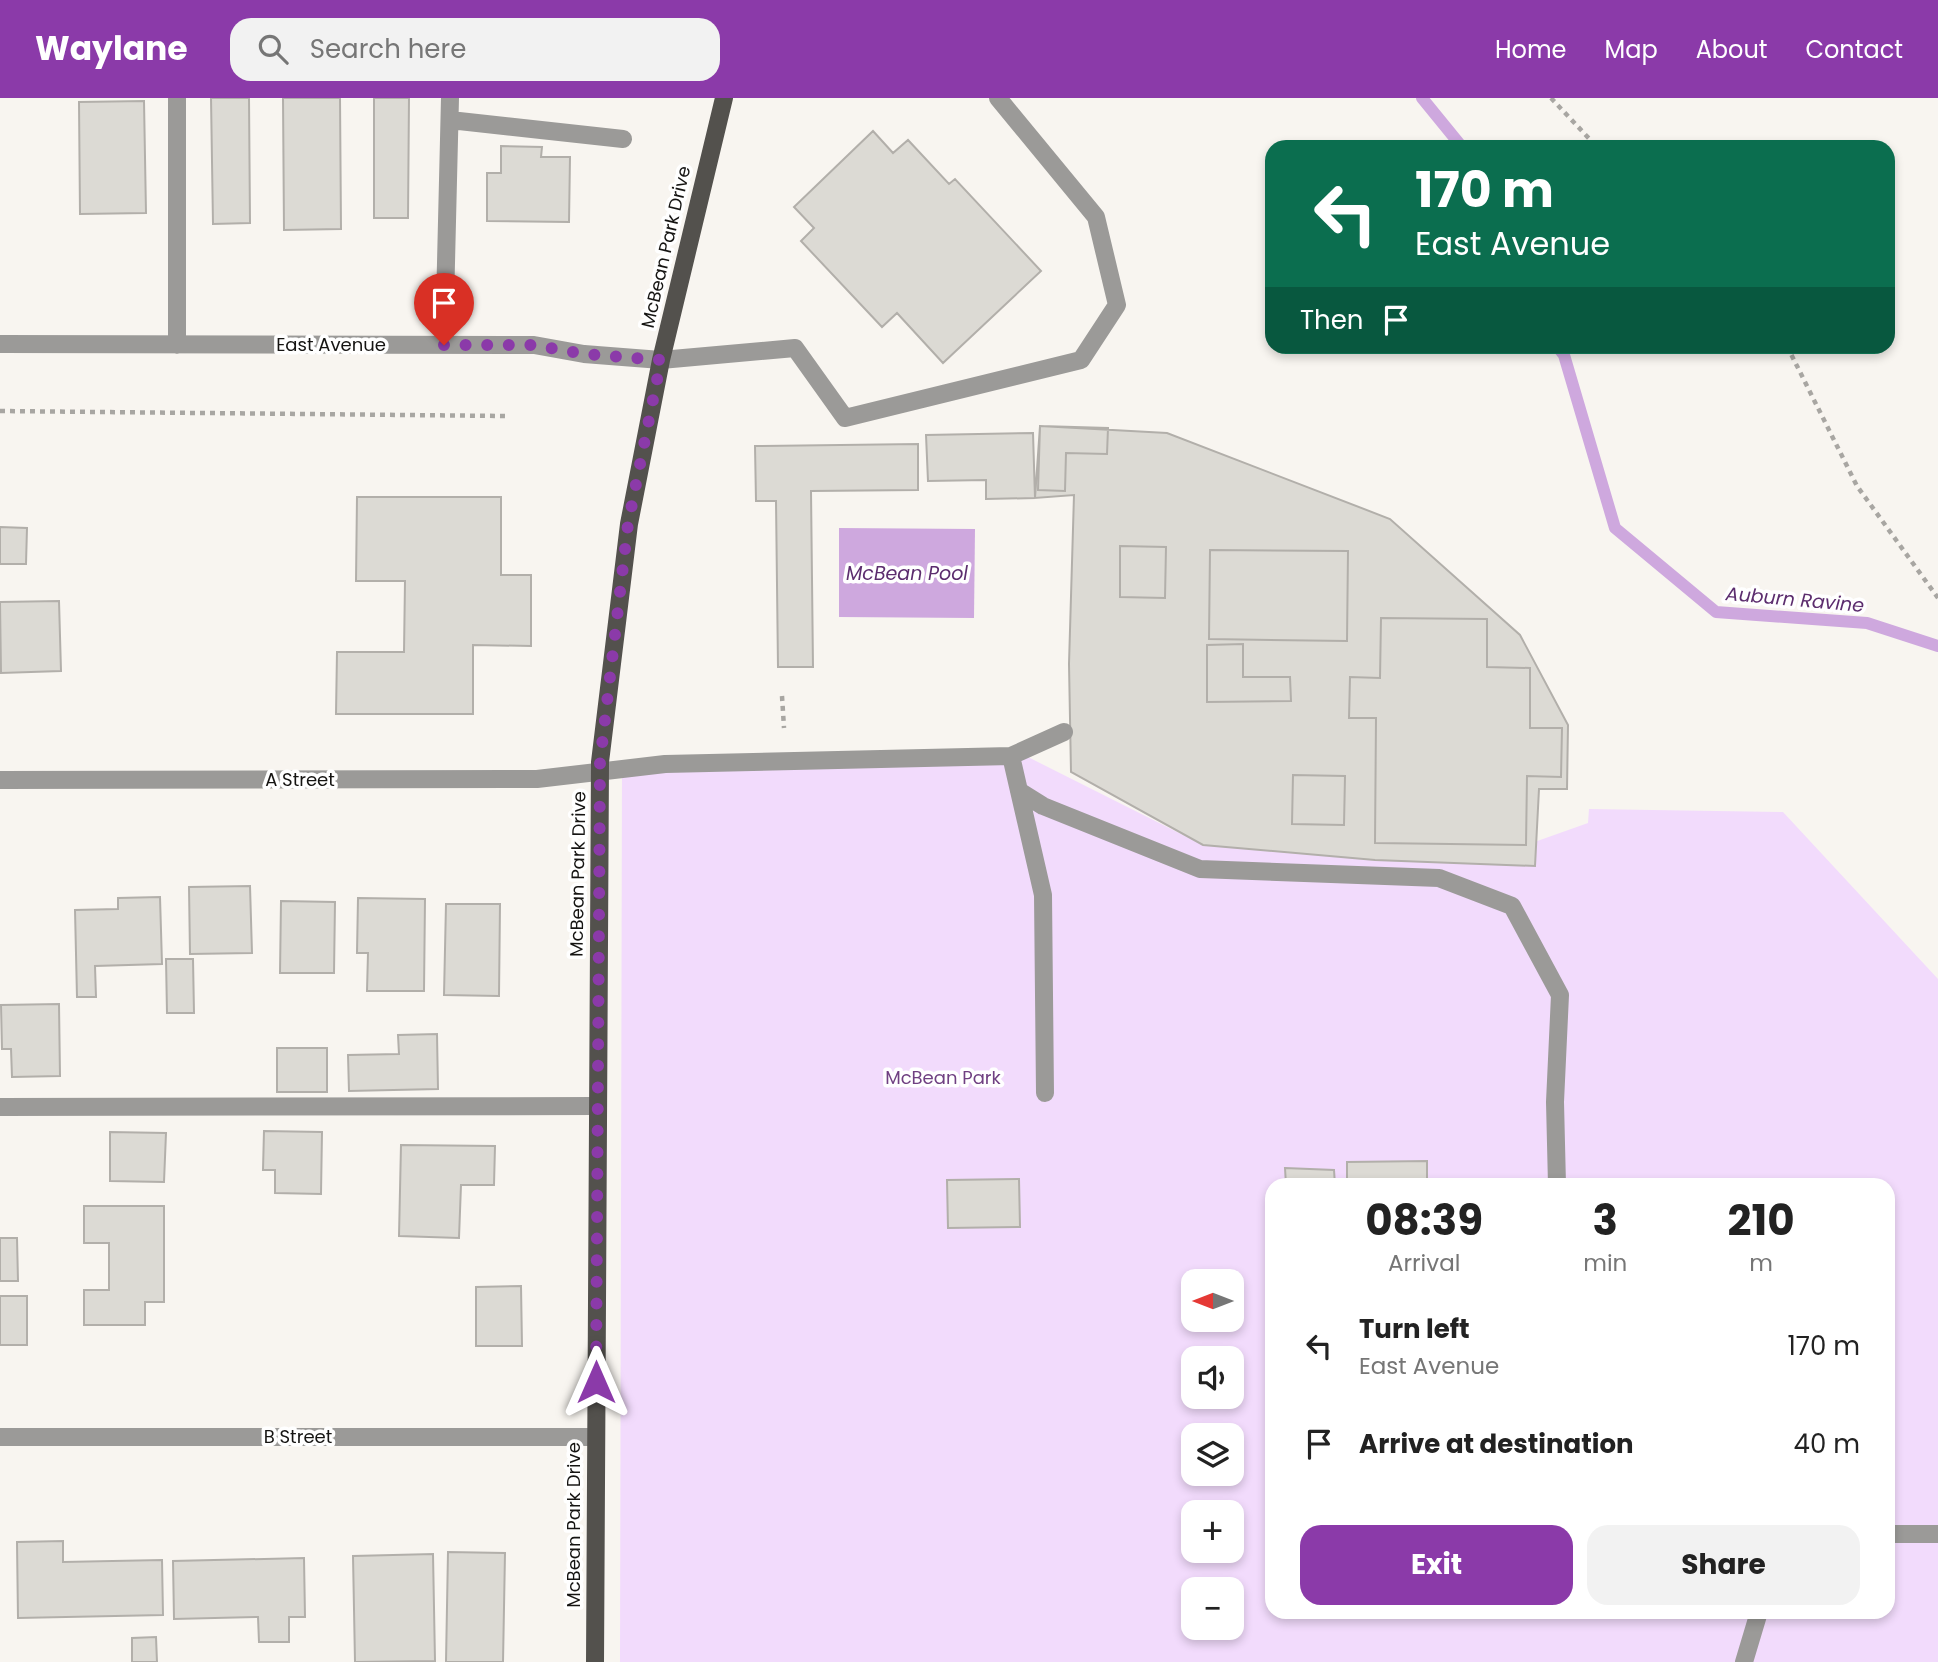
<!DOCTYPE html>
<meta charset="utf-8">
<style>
body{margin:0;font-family:Poppins,sans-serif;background:#f2f2f2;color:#222;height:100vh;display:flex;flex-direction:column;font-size:26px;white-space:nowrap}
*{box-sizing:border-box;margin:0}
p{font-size:23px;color:#767676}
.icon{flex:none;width:38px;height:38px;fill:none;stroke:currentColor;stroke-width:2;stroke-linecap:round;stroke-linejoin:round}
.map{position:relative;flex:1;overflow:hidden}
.details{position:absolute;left:1265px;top:1080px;width:630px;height:441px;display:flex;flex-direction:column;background:#fff;border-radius:21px;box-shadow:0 4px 10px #0003}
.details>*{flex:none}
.banner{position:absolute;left:1265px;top:42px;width:630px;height:214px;border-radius:21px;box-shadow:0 4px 10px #0003;background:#0b6e4f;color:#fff;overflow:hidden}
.needle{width:46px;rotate:270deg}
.buttons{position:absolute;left:1181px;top:1171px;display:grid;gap:14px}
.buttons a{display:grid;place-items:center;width:63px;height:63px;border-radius:14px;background:#fff;box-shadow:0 4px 10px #0003;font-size:35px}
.pin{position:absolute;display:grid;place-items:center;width:60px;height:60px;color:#fff;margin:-72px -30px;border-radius:50% 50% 50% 0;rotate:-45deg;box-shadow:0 0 7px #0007}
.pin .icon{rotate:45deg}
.me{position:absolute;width:77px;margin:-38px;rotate:0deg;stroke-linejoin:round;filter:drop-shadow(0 0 5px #0008)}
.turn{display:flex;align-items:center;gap:24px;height:147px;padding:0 35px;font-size:32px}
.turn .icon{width:91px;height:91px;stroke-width:2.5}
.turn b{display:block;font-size:49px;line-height:60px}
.then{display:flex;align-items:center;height:66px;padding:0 35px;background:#0003;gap:14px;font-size:26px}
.eta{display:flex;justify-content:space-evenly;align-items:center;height:119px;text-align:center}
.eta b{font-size:42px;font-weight:700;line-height:49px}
.primary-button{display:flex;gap:14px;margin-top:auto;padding:14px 35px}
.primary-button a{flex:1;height:80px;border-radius:21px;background:#8b3aa9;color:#fff;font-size:28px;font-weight:700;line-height:80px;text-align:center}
.primary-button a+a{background:#f2f2f2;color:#222}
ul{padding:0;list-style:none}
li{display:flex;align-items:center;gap:21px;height:98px;padding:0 35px}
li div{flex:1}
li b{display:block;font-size:26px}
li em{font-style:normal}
header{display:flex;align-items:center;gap:42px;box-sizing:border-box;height:98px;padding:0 35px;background:#8b3aa9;color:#fff}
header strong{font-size:33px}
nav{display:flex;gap:38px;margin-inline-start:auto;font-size:24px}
.search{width:490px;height:63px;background:#f2f2f2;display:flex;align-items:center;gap:18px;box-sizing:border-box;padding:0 24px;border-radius:21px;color:#767676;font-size:26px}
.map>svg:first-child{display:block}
.green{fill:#f2dbfc;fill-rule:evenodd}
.water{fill:#cea8de}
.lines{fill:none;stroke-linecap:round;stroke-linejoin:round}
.stream{stroke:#cea8de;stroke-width:12}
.building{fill:#dcdad4;stroke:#b2afaa;stroke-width:2}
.path{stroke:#a8a6a2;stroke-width:4.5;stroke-dasharray:5 5;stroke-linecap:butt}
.minor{stroke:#9b9a98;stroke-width:18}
.major{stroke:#53514d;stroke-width:18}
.route{stroke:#8b3aa9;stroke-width:12;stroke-dasharray:0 21.6}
.labels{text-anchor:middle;stroke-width:7;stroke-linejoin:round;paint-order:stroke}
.street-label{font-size:18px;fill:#151412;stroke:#fff}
.park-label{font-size:18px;fill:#704082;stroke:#fff}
.water-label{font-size:19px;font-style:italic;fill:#5c2d6e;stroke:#fff}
</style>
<header>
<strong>Waylane</strong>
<div class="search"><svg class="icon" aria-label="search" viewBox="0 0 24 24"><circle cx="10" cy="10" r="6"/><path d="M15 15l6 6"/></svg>Search here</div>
<nav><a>Home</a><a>Map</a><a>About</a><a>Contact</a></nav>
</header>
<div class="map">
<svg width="1938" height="1564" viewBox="0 0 1938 1564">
<rect width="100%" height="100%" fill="#f8f5f0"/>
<path class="green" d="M 1022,656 L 1203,747 L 1526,747 L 1588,725 L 1589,711 L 1783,714 L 1938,881 L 1938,1564 L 620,1564 L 622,667 ZM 1272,1087 L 1888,1087 L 1888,1514 L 1272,1514 ZM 1194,1183 L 1232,1183 L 1232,1222 L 1194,1222 ZM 1194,1260 L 1232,1260 L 1232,1298 L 1194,1298 ZM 1194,1337 L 1232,1337 L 1232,1376 L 1194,1376 ZM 1194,1414 L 1232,1414 L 1232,1452 L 1194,1452 ZM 1194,1491 L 1232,1491 L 1232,1530 L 1194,1530 Z"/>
<path class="water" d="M 839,430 L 975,431 L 974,520 L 839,519 Z"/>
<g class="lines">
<path class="stream" d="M 1422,0 L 1462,49
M 1557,248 L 1564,257 L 1615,430 L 1716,514 L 1867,525 L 1938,548"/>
</g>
<path class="building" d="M 211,0 L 249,0 L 250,125 L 213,126 Z
M 283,0 L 340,0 L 341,131 L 284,132 Z
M 374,0 L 409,0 L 408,120 L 374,120 Z
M 144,3 L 146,115 L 80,116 L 79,4 Z
M 873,33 L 893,55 L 908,42 L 949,86 L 955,81 L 1041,173 L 943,265 L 897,215 L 882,229 L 801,143 L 814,130 L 794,109 Z
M 501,48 L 542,49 L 541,59 L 570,59 L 569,124 L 487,123 L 487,75 L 501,75 Z
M 1040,328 L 1108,330 L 1107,356 L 1066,355 L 1065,393 L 1038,392 Z
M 1040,328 L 1167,335 L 1390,421 L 1520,537 L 1568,627 L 1567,691 L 1539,691 L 1535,768 L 1375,762 L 1203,747 L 1071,674 L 1069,566 L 1074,397 L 1035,400 Z
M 1033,335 L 1035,400 L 986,401 L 986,382 L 928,383 L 926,337 Z
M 918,346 L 918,392 L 811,393 L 813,569 L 778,569 L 776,403 L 756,403 L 755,348 Z
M 357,399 L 501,399 L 501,477 L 531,477 L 531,548 L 473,547 L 473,616 L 336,616 L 337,554 L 404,554 L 405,483 L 356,483 Z
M 0,429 L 27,430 L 26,466 L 0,466 Z
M 1120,448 L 1166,449 L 1165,500 L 1120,499 Z
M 1210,452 L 1348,453 L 1347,543 L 1209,541 Z
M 59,503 L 61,573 L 1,575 L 0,504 Z
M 1381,520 L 1487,521 L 1487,569 L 1530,570 L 1530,630 L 1562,630 L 1561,679 L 1527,678 L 1526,747 L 1375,745 L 1376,620 L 1349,620 L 1350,579 L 1380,580 Z
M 1243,546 L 1243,579 L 1290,579 L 1291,603 L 1207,604 L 1207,547 Z
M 1293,677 L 1345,678 L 1344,727 L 1292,726 Z
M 250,788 L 252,855 L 190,856 L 189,789 Z
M 160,799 L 162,866 L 95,868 L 96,899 L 77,899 L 75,812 L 118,811 L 118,800 Z
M 358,800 L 425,801 L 424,893 L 367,893 L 368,855 L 357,855 Z
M 281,803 L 335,804 L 334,875 L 280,875 Z
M 446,806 L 500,806 L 499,898 L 444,897 Z
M 166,861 L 193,861 L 194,915 L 167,915 Z
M 59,906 L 60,978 L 12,979 L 11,951 L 2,951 L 1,907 Z
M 437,936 L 438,991 L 349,993 L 348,957 L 399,956 L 398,937 Z
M 277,950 L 327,950 L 327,994 L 277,994 Z
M 264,1033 L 322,1034 L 321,1096 L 275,1095 L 275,1072 L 263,1072 Z
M 110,1034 L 166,1035 L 164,1084 L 110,1083 Z
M 401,1047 L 495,1048 L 494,1087 L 461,1087 L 459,1140 L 399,1138 Z
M 1427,1063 L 1427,1087 L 1347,1087 L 1347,1064 Z
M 1285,1070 L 1334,1072 L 1335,1087 L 1286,1087 Z
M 1019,1081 L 1020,1129 L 948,1130 L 947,1082 Z
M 84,1108 L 164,1108 L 164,1204 L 145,1204 L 145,1227 L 84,1227 L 84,1192 L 109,1192 L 109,1145 L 84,1145 Z
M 0,1140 L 17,1140 L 18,1183 L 0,1183 Z
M 521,1188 L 522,1248 L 476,1248 L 476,1189 Z
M 0,1198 L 27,1198 L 27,1247 L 0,1247 Z
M 63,1443 L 63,1464 L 162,1462 L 163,1517 L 18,1520 L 17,1444 Z
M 448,1454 L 505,1455 L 503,1564 L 446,1564 Z
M 433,1456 L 435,1563 L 355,1564 L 353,1458 Z
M 304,1460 L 305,1519 L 289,1519 L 289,1544 L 259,1544 L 258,1519 L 174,1521 L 173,1463 Z
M 156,1539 L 157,1564 L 132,1564 L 132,1540 Z"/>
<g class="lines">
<path class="path" d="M 1551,0 L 1597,49
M 1787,248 L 1857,388 L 1938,500
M 0,313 L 506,318
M 782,598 L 784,630
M 1428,1514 L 1428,1518 L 1459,1518 L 1462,1514"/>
<path class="minor" d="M 450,22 L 623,41
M 0,246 L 534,247 L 584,256 L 661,262 L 795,250 L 845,320 L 1081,262 L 1117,207 L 1096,119 L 998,0
M 177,247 L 177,0
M 444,247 L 450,0
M 1011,658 L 1064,634
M 0,682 L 537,681 L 665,666 L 1011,658 L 1043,797 L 1045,995
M 1019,693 L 1043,708 L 1200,771 L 1439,780 L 1512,808 L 1560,897 L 1555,1004 L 1557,1087
M 0,1009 L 596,1008
M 0,1339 L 595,1339
M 1888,1436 L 1938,1436
M 1744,1564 L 1759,1514"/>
<path class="major" d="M 595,1564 L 600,664 L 629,426 L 661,262 L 724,0"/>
</g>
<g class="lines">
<path class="route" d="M 444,247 L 534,247 L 584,256 L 661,262 L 628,426 L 600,664 L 596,1284"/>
</g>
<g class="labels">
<g class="street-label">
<text transform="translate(666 149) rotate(-77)" y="6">McBean Park Drive</text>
<text x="331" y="253">East Avenue</text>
<text x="300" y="688">A Street</text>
<text transform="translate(578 776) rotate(-89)" y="6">McBean Park Drive</text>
<text x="298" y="1345">B Street</text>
<text transform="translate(574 1427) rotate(-90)" y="6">McBean Park Drive</text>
</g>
<g class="park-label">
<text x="943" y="986">McBean Park</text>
</g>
<g class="water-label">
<text x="907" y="482">McBean Pool</text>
<text transform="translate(1795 501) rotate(5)" y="7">Auburn Ravine</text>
</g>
</g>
</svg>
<div class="buttons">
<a><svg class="needle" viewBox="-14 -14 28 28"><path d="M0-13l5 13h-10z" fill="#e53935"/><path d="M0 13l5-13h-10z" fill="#767676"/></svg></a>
<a><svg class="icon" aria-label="sound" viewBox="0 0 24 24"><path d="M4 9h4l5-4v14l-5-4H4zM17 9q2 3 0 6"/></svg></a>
<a><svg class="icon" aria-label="layers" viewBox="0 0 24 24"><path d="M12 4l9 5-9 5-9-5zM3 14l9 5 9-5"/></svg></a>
<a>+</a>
<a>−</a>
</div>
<div class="pin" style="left:444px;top:247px;background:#d93025"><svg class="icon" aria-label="arrive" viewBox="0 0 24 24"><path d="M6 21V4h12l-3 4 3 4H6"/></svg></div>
<svg class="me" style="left:596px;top:1284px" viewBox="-20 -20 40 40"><path d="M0-17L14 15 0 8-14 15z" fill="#8b3aa9" stroke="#fff" stroke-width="4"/></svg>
<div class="banner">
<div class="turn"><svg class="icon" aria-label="left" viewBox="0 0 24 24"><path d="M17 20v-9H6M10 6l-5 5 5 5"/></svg><div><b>170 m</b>East Avenue</div></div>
<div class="then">Then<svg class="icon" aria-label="arrive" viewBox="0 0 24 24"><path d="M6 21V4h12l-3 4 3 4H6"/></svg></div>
</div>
<section class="details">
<div class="eta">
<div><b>08:39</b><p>Arrival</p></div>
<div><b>3</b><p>min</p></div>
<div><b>210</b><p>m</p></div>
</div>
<ul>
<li><svg class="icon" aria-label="left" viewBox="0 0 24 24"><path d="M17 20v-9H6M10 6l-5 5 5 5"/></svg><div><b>Turn left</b><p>East Avenue</p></div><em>170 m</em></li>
<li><svg class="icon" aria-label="arrive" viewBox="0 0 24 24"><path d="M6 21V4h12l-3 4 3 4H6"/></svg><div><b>Arrive at destination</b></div><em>40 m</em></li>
</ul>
<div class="primary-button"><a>Exit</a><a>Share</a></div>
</section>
</div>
